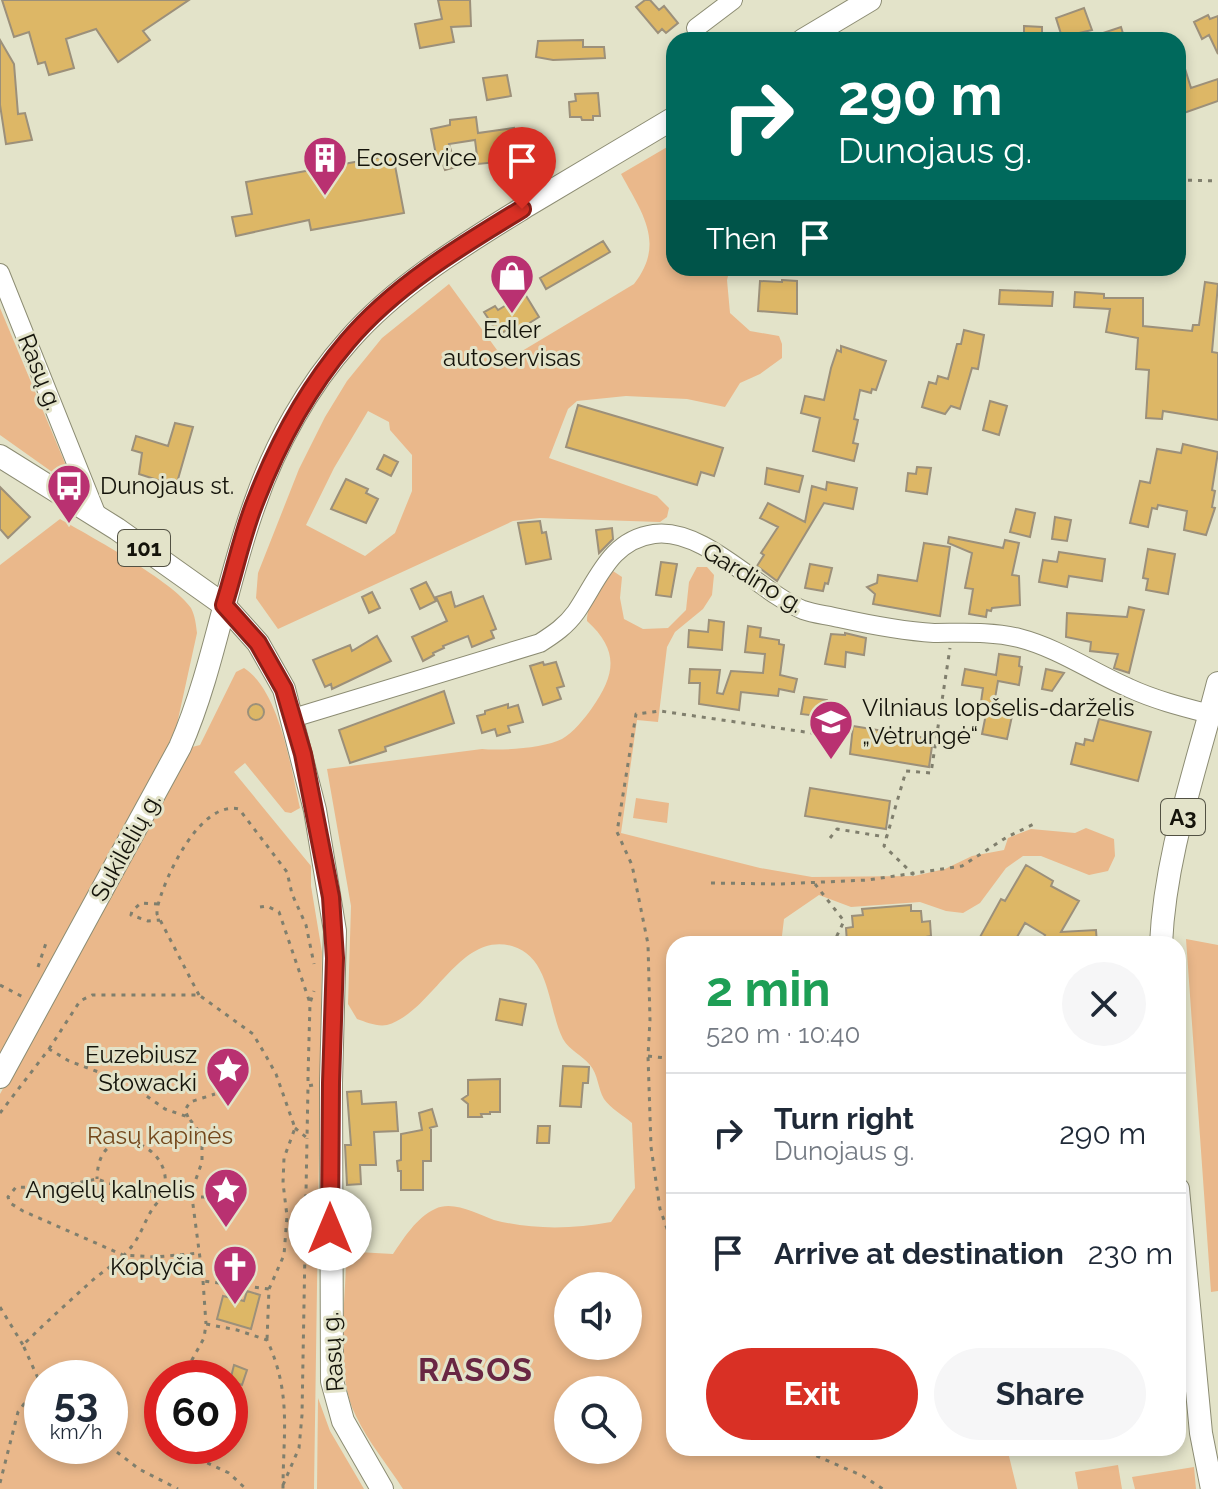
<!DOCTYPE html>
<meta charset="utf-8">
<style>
body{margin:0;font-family:Raleway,sans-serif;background:#f6f6f7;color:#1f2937;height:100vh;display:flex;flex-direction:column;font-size:30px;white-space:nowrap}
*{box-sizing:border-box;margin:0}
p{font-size:26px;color:#747a83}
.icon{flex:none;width:44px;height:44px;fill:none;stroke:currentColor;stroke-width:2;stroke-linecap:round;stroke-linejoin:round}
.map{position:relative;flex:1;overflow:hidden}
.side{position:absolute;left:666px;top:936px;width:520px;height:520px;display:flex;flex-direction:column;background:#fff;border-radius:24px;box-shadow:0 4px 12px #0003}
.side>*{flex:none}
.hud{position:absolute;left:666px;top:32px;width:520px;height:244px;border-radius:24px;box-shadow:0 4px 12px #0003;background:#00695c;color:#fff;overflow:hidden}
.fabs{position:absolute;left:554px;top:1272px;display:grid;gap:16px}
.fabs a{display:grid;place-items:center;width:88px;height:88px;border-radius:50%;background:#fff;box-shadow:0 4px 12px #0003;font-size:40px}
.speed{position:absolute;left:24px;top:1360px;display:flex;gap:16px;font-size:40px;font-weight:700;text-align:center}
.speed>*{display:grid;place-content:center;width:104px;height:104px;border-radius:50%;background:#fff;box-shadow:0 4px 12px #0003;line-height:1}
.speed small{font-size:20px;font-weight:400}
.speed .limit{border:12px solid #d22;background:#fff;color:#111}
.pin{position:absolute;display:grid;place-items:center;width:68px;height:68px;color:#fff;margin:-82px -34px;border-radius:50% 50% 50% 0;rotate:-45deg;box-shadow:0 0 8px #0007}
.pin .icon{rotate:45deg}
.me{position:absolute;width:88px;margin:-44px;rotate:0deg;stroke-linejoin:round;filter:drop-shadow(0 0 6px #0008)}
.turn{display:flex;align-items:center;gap:28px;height:168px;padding:0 40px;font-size:36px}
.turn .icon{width:104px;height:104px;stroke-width:2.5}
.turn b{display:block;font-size:56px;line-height:68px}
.then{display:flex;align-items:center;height:76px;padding:0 40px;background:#0003;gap:16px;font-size:30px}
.round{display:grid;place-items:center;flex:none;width:84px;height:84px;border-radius:42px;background:#f6f6f7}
.headline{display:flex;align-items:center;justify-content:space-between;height:136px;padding:0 40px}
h1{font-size:48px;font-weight:700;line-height:60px;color:#1e9e55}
.cta{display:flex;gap:16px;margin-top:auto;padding:16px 40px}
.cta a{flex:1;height:92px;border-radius:48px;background:#d93025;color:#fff;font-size:32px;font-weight:700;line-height:92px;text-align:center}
.cta a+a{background:#f6f6f7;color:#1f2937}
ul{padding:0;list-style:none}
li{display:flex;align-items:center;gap:24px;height:120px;padding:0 40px;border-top:2px solid #e0e1e3}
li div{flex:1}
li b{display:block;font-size:30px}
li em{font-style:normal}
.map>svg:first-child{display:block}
.green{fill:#eab88b;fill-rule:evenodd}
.building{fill:#ddb766;stroke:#9c907a;stroke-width:2}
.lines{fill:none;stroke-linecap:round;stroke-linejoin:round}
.minor-casing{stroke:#8c8c73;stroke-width:20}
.major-casing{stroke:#8c8c73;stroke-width:24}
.path{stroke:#807f6d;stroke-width:3;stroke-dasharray:4 6;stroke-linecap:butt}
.minor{stroke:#fff;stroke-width:18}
.major{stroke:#fff;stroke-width:22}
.route-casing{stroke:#8d1f18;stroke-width:20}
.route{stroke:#d93025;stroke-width:14}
.labels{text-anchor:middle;stroke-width:6;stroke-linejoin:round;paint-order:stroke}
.shield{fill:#e3e3c9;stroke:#525143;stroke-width:2}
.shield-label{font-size:22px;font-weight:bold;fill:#14130a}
.poi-label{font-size:24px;fill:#14130a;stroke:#e3e3c9;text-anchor:start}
.street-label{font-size:24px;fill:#14130a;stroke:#e3e3c9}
.park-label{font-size:24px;fill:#73471b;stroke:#e3e3c9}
.district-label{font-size:32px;font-weight:bold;letter-spacing:2px;fill:#692643;stroke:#e3e3c9}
</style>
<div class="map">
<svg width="1218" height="1489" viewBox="0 0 1218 1489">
<rect width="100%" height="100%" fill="#e3e3c9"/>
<path class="green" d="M 674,143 L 674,268 L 730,268 L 727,280 L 730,313 L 750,331 L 779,336 L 782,344 L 782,358 L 760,374 L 740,383 L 725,407 L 687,399 L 626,396 L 577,401 L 568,409 L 549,458 L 657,496 L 669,508 L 667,517 L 660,522 L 540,518 L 513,521 L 278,629 L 256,598 L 258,573 L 299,469 L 325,417 L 347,381 L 382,338 L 449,284 L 497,350 L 512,357 L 634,284 C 666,243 642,213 621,174 ZM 368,411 L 389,422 L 390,430 L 412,455 L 412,491 L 395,533 L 365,556 L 306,525 L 334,468 Z
M 0,308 L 67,468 L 62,479 L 0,435 Z
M 60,519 C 90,536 174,582 191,608 C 195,616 196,624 197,633 L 177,724 L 168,746 L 0,1061 L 0,565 Z
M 697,567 L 707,567 L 714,575 L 712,595 L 703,609 L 675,632 L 667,647 L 658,722 L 637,720 L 621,833 L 760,868 L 812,877 L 914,876 L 945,869 L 972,856 L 1004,850 L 1008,838 L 1031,829 L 1075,833 L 1086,828 L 1114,839 L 1115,856 L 1108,871 L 1089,875 L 1041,856 L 1023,856 L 1006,868 L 980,903 L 963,913 L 946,911 L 920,902 L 851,907 L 819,895 L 784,919 L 781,944 L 674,944 L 674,1448 L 1007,1448 L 1017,1489 L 403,1489 C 388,1465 368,1442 356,1416 C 335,1375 345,1309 346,1263 L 357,1252 L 393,1254 C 404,1238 416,1218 435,1209 C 453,1200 477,1214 494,1220 C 533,1230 573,1229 611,1222 L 635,1188 L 632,1123 C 624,1116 610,1108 604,1099 C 598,1089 598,1074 590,1065 C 582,1055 570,1051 563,1039 C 548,1010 551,957 512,946 C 459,931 433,1012 387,1025 C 377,1027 366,1022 357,1019 L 348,1004 L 351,906 L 327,769 L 482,749 C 501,751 545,748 562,739 C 573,733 585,718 592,708 C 616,674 619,650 587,621 C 587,601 602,587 613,571 L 622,577 L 620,598 L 624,619 L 643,629 L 668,628 L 686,610 L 689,582 ZM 568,1286 L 628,1286 L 628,1346 L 568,1346 ZM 568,1390 L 628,1390 L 628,1450 L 568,1450 Z
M 244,668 C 280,691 291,769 300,808 L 291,813 L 285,812 L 245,763 L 234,772 L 311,866 L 311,886 L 322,952 L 314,1489 L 0,1489 L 0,1094 L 192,747 L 200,745 L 236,672 ZM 42,1378 L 110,1378 L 110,1446 L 42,1446 ZM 162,1378 L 230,1378 L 230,1446 L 162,1446 Z
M 636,798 L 669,803 L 667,823 L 633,818 Z
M 1186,939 L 1218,945 L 1218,1291 L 1211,1292 Z
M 318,1398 L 330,1431 L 364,1489 L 317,1489 Z
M 1118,1465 L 1122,1489 L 1078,1489 L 1075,1472 Z
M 1194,1467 L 1196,1489 L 1135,1489 L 1132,1477 Z"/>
<path class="building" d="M 2,0 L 189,0 L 143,31 L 150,40 L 118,62 L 96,29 L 66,39 L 74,68 L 49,75 L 45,62 L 38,64 L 29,32 L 14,37 Z
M 438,0 L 470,0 L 471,26 L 451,27 L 454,42 L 420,48 L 415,24 L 442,19 Z
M 645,0 L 650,0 L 659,10 L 664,6 L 678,23 L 666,33 L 662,29 L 658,33 L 636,7 Z
M 1084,8 L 1092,30 L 1062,37 L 1056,18 Z
M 1208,15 L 1210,19 L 1218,16 L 1218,54 L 1209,35 L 1202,39 L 1194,22 Z
M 1024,26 L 1042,27 L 1042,40 L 1024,40 Z
M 1121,27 L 1125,40 L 1088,40 L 1088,38 Z
M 0,40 L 14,64 L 18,114 L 25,113 L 32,140 L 6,144 L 0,105 Z
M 583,40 L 583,47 L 604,47 L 605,58 L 553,60 L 536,57 L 538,41 Z
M 1178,56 L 1181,56 L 1191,88 L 1218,79 L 1218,101 L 1181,114 L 1178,107 Z
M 507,75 L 511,96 L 487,100 L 483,78 Z
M 598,93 L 600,116 L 593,116 L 593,120 L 582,120 L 581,117 L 570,117 L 569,102 L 576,101 L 575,94 Z
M 476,117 L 478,133 L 514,128 L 519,162 L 497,165 L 497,162 L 478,164 L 475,140 L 449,144 L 456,167 L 445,170 L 441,159 L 437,160 L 431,129 L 450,125 L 450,120 Z
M 393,155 L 404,213 L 311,230 L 309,220 L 236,236 L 232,217 L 252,214 L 246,182 Z
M 603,241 L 610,252 L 546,289 L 540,278 Z
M 782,280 L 797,281 L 797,314 L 758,311 L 760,281 L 782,282 Z
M 1205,282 L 1218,284 L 1212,352 L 1218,353 L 1218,420 L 1163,411 L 1162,419 L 1146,418 L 1149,370 L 1136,369 L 1138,338 L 1106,332 L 1110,309 L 1074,307 L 1075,292 L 1104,294 L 1104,298 L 1143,298 L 1143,326 L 1192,331 L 1193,325 L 1199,325 Z
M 1000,290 L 1053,292 L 1052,306 L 999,304 Z
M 525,294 L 539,317 L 510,335 L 507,330 L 499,335 L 484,312 L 495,306 L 498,310 Z
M 964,330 L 984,335 L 978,369 L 972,368 L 960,409 L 951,406 L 945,414 L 922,407 L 929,382 L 936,384 L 938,376 L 948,379 L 957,344 L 961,344 Z
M 841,346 L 886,361 L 876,390 L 872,389 L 871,393 L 860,390 L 854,419 L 858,420 L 853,443 L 858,444 L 854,461 L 813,451 L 820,418 L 801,413 L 805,396 L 824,400 L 831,368 L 837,350 L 841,352 Z
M 990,401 L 1007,406 L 999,435 L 983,430 Z
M 578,405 L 723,448 L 714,476 L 701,472 L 697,485 L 566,447 Z
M 175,423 L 193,427 L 176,486 L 139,474 L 142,453 L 132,450 L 136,436 L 168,446 Z
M 1183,444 L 1218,452 L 1212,490 L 1215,491 L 1212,507 L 1215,508 L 1206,535 L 1184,530 L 1187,511 L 1158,505 L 1157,509 L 1152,508 L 1148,527 L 1130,523 L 1140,481 L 1150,483 L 1157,449 L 1181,453 Z
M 384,455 L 398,462 L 391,476 L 377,469 Z
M 917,467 L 931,468 L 927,494 L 906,491 L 908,473 L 916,474 Z
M 767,468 L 803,476 L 799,492 L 765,484 Z
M 346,479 L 368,489 L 366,493 L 378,499 L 366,523 L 331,509 Z
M 827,482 L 857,488 L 853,509 L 824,503 L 777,581 L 757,566 L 764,555 L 761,553 L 778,527 L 760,518 L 768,503 L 805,522 L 812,486 L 826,490 Z
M 0,487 L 30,517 L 8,538 L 0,529 Z
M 1016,509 L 1035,513 L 1030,537 L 1010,532 Z
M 1055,517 L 1071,520 L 1067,541 L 1052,539 Z
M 540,521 L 542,533 L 546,532 L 551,559 L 526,564 L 518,523 Z
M 612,528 L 613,539 L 599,553 L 596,530 Z
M 949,537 L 1003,548 L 1005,540 L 1019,543 L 1012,575 L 1019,576 L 1020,605 L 992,608 L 991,611 L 987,610 L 986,617 L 969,614 L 973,589 L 965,588 L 972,553 L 948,543 Z
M 924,543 L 950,547 L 940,616 L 873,604 L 875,594 L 867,587 L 877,583 L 878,575 L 917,581 Z
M 1148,549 L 1175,554 L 1168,594 L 1146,590 L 1148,579 L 1143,578 Z
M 1059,552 L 1105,559 L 1102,581 L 1069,576 L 1067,587 L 1039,582 L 1043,560 L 1057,562 Z
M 661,562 L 677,564 L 671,597 L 656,595 Z
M 810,564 L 832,568 L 828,584 L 825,583 L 823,591 L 805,588 Z
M 426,582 L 436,601 L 420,609 L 411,589 Z
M 372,592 L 380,608 L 369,613 L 362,597 Z
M 451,592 L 455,607 L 483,596 L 496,629 L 491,631 L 494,638 L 472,647 L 468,636 L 443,646 L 444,648 L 433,653 L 434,655 L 423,661 L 412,637 L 447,621 L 436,597 Z
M 1129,607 L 1144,610 L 1129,673 L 1114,668 L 1118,654 L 1090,651 L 1091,642 L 1066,637 L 1067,613 L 1127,617 Z
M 709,620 L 724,622 L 722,650 L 688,647 L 689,630 L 708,632 Z
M 748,626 L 761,628 L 760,637 L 779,640 L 779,644 L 784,645 L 780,675 L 797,679 L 794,692 L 779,689 L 778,696 L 741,692 L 739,710 L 699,704 L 700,683 L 689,683 L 690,669 L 720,670 L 717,693 L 723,694 L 731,671 L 763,673 L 765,654 L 745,652 Z
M 845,633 L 866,638 L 864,655 L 846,652 L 845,667 L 825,664 L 831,634 L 845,635 Z
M 377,636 L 391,661 L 332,689 L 331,684 L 325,687 L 313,660 L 350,645 L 352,651 Z
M 999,654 L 1020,657 L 1019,666 L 1022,667 L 1019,685 L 998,681 L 994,704 L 981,702 L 983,688 L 962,685 L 965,669 L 996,675 Z
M 543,662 L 544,665 L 556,662 L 564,686 L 557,688 L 561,699 L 543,705 L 530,666 Z
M 1046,669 L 1064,673 L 1052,691 L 1042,689 Z
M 444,691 L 454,723 L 385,747 L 386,751 L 350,763 L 339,730 Z
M 804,697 L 827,700 L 825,717 L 801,714 Z
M248 712a8 8 0 1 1 16 0a8 8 0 1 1-16 0Z
M 508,704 L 508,708 L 518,705 L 523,722 L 508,726 L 510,732 L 497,736 L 495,729 L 482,733 L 477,716 L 485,714 L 485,711 Z
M 988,704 L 1010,708 L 1008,715 L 1012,716 L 1007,739 L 982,734 Z
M 1099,719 L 1151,732 L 1138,781 L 1071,764 L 1076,743 L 1084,745 L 1085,739 L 1093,741 Z
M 853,726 L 933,739 L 929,767 L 850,754 Z
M 810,788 L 890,801 L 886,829 L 805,816 Z
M 1026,865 L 1053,881 L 1051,886 L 1079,901 L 1061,932 L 1096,930 L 1097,944 L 1039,944 L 1045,935 L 1025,923 L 1013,944 L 993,944 L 980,937 L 1001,899 L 1005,901 Z
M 911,905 L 911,911 L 921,911 L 922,922 L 930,921 L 931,936 L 925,937 L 925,944 L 910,944 L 909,938 L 868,941 L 868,944 L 847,943 L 846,928 L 853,927 L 852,916 L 863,915 L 862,909 Z
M 500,999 L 526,1004 L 522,1025 L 496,1020 Z
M 563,1066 L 589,1067 L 588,1083 L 583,1083 L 581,1107 L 560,1106 Z
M 500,1079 L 500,1112 L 490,1112 L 490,1114 L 481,1114 L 482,1117 L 468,1117 L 468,1104 L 462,1099 L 468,1095 L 468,1080 Z
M 361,1091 L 362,1104 L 396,1102 L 398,1131 L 374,1132 L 376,1165 L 360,1165 L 361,1184 L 347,1185 L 345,1145 L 351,1145 L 347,1092 Z
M 432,1109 L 437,1126 L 429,1128 L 431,1128 L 431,1161 L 423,1161 L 423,1190 L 401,1190 L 401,1171 L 398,1171 L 397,1161 L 401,1160 L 401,1134 L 422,1130 L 419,1113 Z
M 538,1126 L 550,1126 L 549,1143 L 537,1143 Z
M 225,1179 L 227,1193 L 210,1196 L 208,1182 Z
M 247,1291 L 260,1295 L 251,1329 L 217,1319 L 223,1296 L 244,1301 Z
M 234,1365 L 247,1370 L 242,1385 L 230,1381 Z"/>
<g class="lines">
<g class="minor-casing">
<path id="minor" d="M 696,28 L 733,0
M 0,273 L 98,518
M 293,718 L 540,643 C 554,634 566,626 576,612 C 598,580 610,540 654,534 C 704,527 759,592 803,610 C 814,614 827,615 839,618 C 871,625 902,631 934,633 C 963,633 991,631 1019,638 C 1058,648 1092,672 1129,688 C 1155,700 1183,707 1210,714"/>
</g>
<g class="major-casing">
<path id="major" d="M 803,40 L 870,0
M 0,456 L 117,529 L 224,605 L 258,643 L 284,689 L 315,810 L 335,931 L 331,1083 L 332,1381 L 343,1421 L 382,1489
M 1161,944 C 1165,855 1196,769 1218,683
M 0,1077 L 180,747 C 214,669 226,582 255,503 C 275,445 308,386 349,340 C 398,284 465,244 528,205 C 577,176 625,147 674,118
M 1178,1189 L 1201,1433 L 1212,1489"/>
</g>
<path class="path" d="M 1178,180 L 1218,181
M 830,838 L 837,829 L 886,837
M 914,875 L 884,846 L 906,771 L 931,773 L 950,648
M 711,883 L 779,884 L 868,880 L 962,866 L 1007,837 L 1036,823
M 815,884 L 844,921 L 833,944
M 158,904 L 141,903 L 132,911 L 131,915 L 148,921 L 160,920
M 260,907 L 267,906 L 279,912 L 310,1003
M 38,967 L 47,940
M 0,985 L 25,998
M 199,995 L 157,914 L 157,909 C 164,878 200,800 239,809 L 287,872 L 292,894 L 306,925 L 314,964
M 49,1049 L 80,1001 L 92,995 L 199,995 L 253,1034 L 266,1056 L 276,1074 L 295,1128 L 284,1158 L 283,1183 L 287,1216 L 284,1255 L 269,1289
M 648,1056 L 674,1059
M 313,1085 L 308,1086 L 308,1077 L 310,1003 L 314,991
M 0,1113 L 49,1049 L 69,1061 L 128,1083 L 165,1109 L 188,1117 L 201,1134 L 202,1141 L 202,1162 L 190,1196
M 188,1117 L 185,1110 L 190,1102 L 215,1094
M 295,1128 L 307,1138 L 308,1086
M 192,1197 L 120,1187 L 97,1179 L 52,1188 L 16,1187 L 8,1197 L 10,1203 L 23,1211 L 123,1255 L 155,1257 L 200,1253
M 205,1197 L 192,1197 L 203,1281 L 269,1289 L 267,1340
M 674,1248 L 660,1209 L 651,1147 L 648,1056 L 650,1020 L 648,944 L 632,865 L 617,832 L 636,714 L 660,711 L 833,736
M 203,1281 L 206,1324
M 0,1307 L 23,1345
M 182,1378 L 204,1338 L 206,1324 L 237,1330 L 267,1340 C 292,1394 283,1433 283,1489
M 42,1387 L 23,1345 C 46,1322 71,1300 95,1278 C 108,1268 122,1259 132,1246 C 141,1235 145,1220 153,1208 C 156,1204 161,1199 163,1193 C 180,1147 98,1111 97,1179
M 162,1405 L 154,1415 L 150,1433 L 152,1437 L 162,1442
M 109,1446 L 139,1469 L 178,1489
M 171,1446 L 229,1473 L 246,1489
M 798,1448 L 863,1476 L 883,1489
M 0,1483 L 18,1412 L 24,1404 L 42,1398
M 283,1485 L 299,1448 L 302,1415 L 307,1138"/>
<use href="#minor" class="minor"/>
<use href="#major" class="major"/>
</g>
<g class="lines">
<g class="route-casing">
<path id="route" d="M 330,1229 L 331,1083 L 335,958 L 331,897 L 303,754 L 284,689 L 258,643 L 224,605 C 235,571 242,534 256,500 C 278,443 308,388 347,342 C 394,286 461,246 522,209"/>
</g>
<use href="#route" class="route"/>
</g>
<defs>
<g id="building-pin" transform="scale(2.3)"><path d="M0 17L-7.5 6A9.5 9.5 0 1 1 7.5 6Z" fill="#b93171" stroke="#e3e3c9"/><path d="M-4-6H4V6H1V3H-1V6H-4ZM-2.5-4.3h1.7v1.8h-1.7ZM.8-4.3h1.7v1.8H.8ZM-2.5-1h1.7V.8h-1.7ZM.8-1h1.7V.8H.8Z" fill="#fff"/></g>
<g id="shop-pin" transform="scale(2.3)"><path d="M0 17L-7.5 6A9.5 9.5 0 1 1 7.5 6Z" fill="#b93171" stroke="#e3e3c9"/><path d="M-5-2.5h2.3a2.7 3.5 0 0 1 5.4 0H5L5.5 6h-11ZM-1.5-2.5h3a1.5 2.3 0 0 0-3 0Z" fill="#fff"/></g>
<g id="bus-pin" transform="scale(2.3)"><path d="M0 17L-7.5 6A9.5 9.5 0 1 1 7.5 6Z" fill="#b93171" stroke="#e3e3c9"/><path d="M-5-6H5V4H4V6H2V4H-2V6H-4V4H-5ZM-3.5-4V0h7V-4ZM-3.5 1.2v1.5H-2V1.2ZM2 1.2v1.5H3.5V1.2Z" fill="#fff"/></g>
<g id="school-pin" transform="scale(2.3)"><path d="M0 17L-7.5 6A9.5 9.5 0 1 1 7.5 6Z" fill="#b93171" stroke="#e3e3c9"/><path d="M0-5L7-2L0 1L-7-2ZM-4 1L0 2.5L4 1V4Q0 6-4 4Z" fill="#fff"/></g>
<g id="sight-pin" transform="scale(2.3)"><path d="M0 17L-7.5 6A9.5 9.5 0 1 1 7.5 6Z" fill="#b93171" stroke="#e3e3c9"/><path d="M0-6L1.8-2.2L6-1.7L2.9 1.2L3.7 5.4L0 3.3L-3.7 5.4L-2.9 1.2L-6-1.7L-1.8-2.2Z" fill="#fff"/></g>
<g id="church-pin" transform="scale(2.3)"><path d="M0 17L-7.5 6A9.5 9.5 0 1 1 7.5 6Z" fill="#b93171" stroke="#e3e3c9"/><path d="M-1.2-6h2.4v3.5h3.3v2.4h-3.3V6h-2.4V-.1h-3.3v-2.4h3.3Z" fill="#fff"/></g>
</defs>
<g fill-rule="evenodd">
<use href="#building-pin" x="325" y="158"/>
<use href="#shop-pin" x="512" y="276"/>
<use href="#bus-pin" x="69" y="486"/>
<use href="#school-pin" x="831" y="722"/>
<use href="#sight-pin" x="228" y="1069"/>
<use href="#sight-pin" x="226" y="1190"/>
<use href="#church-pin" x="235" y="1267"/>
</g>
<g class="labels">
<g class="shield">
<rect x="118" y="530" width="52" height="36" rx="6"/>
<rect x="1161" y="799" width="44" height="36" rx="6"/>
</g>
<g class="shield-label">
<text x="144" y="556">101</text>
<text x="1183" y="825">A3</text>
</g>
<g class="poi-label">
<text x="356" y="166">Ecoservice</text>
<text x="512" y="338" text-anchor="middle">Edler<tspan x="512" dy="28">autoservisas</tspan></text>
<text x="100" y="494">Dunojaus st.</text>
<text x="862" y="716">Vilniaus lopšelis-darželis<tspan x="862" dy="28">„Vėtrungė“</tspan></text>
<text x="197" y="1063" text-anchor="end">Euzebiusz<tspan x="197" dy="28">Słowacki</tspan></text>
<text x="195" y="1198" text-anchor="end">Angelų kalnelis</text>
<text x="204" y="1275" text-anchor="end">Koplyčia</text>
</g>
<g class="street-label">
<text transform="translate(40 372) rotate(68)" y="8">Rasų g.</text>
<text transform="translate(753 578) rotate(31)" y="8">Gardino g.</text>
<text transform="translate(126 847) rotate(-61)" y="8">Sukilėlių g.</text>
<text transform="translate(333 1352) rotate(-94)" y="8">Rasų g.</text>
</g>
<g class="park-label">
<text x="160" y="1144">Rasų kapinės</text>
</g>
<g class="district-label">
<text x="476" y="1381">RASOS</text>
</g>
</g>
</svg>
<div class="fabs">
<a><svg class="icon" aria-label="sound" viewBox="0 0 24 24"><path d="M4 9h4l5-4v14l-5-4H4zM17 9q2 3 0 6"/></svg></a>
<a><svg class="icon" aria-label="search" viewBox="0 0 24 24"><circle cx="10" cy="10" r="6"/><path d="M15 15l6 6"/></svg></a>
</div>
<div class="speed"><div>53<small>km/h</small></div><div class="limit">60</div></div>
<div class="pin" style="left:522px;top:209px;background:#d93025"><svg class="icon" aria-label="arrive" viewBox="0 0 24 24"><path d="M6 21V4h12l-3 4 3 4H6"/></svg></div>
<svg class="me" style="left:330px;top:1229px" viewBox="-20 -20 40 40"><circle r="19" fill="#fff"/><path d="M0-13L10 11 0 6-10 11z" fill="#d93025"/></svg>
<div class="hud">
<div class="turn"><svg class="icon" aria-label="right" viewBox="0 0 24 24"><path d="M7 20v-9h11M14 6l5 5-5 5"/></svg><div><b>290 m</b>Dunojaus g.</div></div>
<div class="then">Then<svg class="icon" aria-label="arrive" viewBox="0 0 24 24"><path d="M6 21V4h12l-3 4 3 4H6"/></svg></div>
</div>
<section class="side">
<div class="headline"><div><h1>2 min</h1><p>520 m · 10:40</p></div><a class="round"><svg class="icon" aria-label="close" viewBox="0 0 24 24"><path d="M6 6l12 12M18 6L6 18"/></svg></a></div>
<ul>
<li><svg class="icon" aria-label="right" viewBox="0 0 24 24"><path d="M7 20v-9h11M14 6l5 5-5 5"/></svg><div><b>Turn right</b><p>Dunojaus g.</p></div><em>290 m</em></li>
<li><svg class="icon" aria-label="arrive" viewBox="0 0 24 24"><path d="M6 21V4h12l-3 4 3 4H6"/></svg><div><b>Arrive at destination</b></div><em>230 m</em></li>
</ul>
<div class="cta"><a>Exit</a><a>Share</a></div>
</section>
</div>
